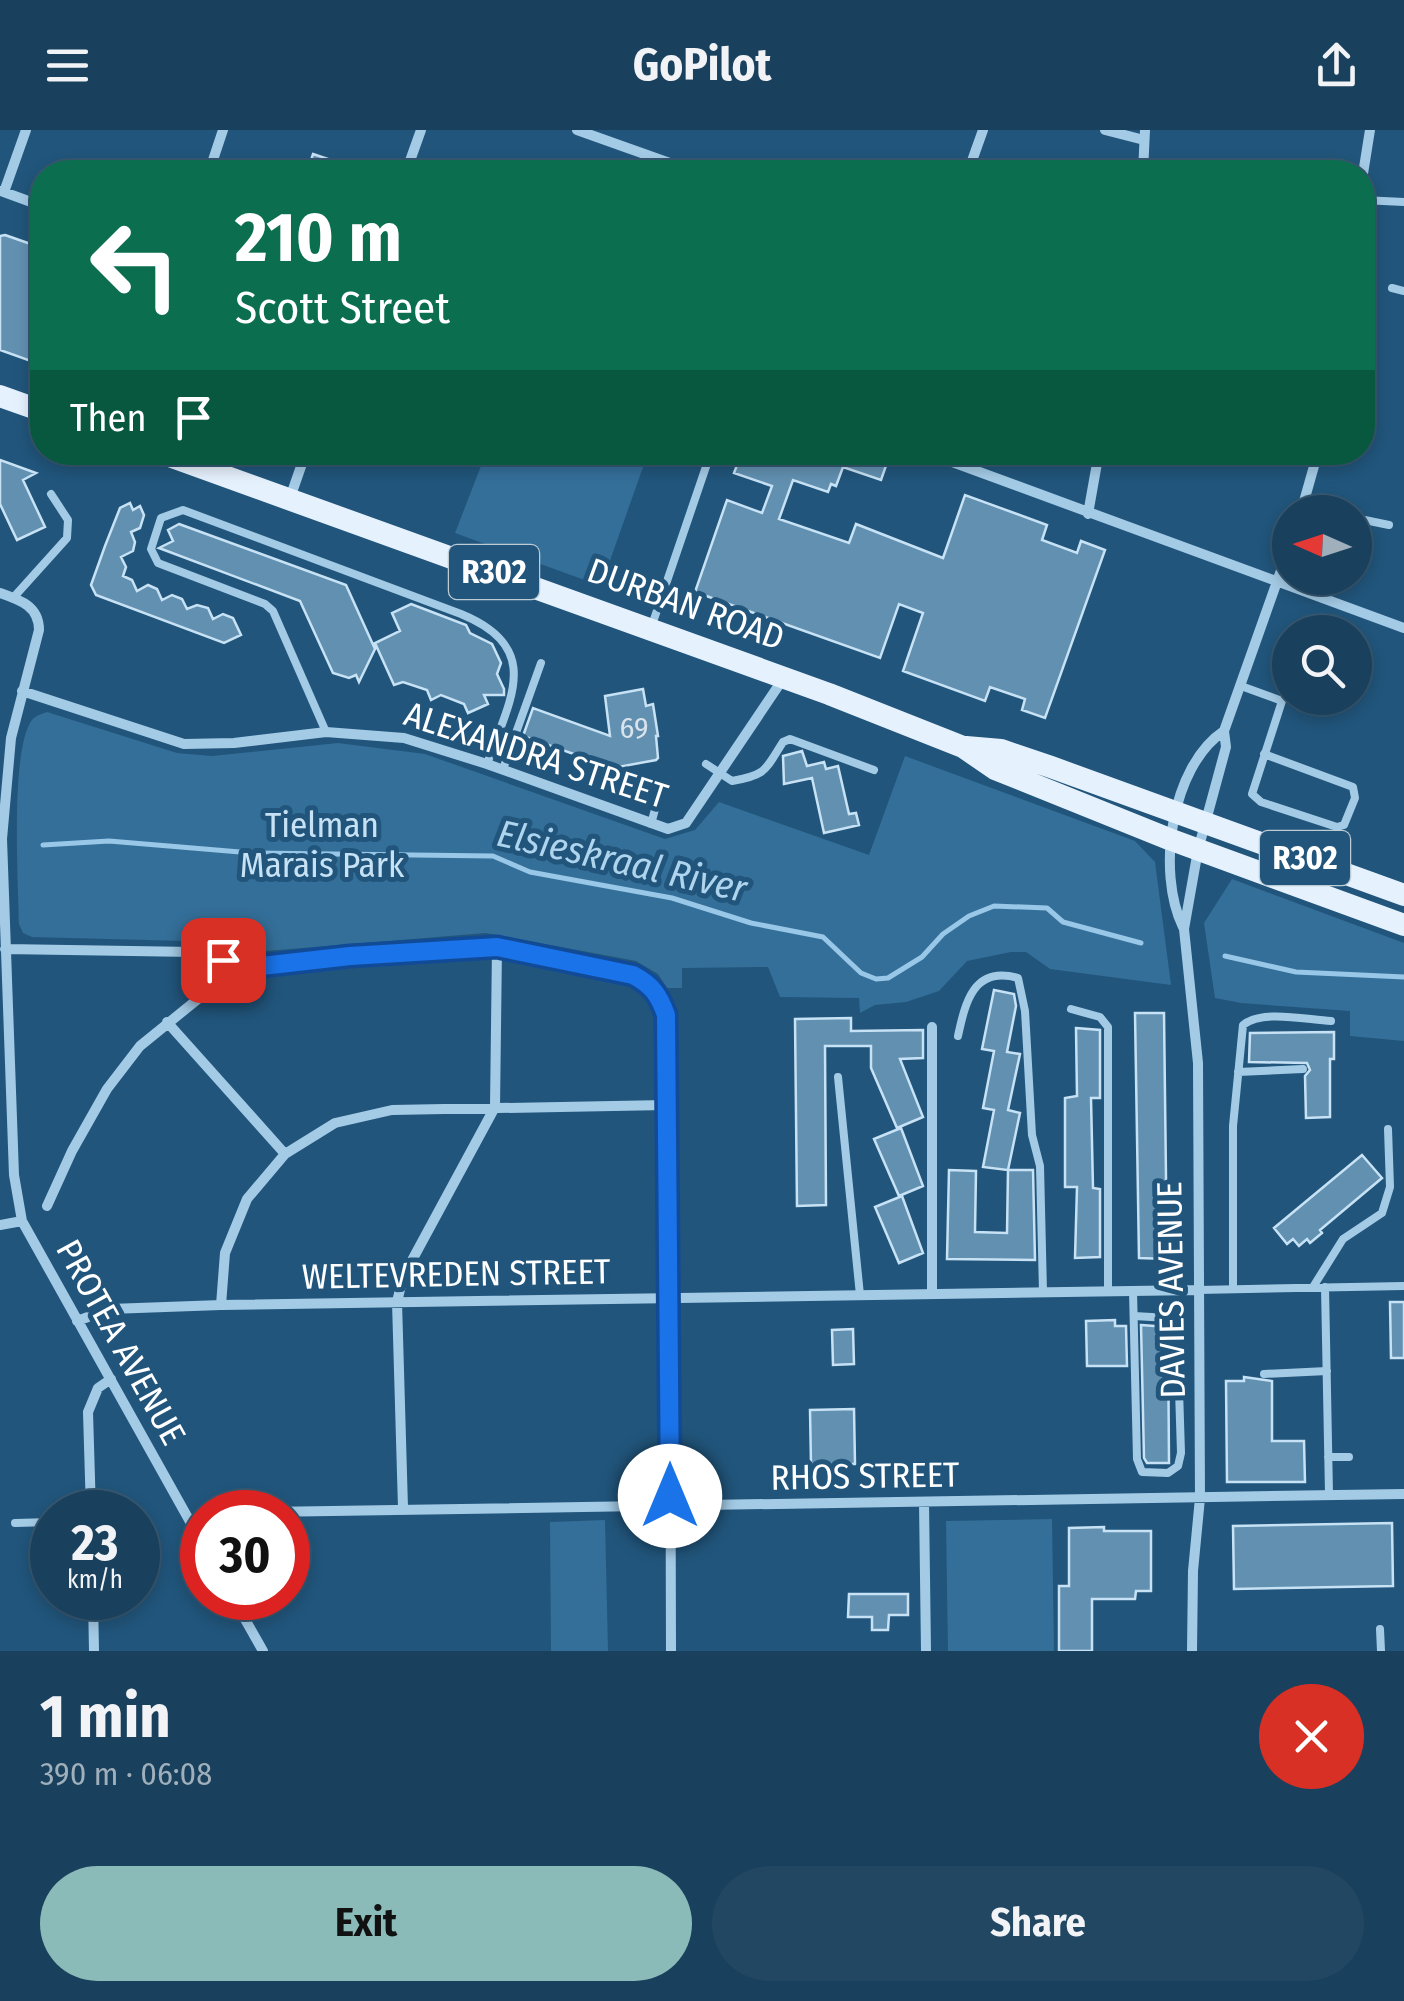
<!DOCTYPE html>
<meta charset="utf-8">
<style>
body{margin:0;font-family:"Fira Sans Condensed",sans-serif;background:#224762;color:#f1f3f6;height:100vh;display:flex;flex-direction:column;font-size:38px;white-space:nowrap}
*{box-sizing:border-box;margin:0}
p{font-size:32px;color:#9fafbb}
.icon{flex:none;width:55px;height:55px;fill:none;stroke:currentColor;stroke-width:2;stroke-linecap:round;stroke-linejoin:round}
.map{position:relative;height:1521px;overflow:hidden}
.drawer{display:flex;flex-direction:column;background:#19405c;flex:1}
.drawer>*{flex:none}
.guide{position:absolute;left:30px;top:30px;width:1345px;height:305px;border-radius:40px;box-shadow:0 5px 15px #0003,0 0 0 2px #375972;background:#0b6e4f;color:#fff;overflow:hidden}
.needle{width:65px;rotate:273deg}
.buttons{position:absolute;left:1272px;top:365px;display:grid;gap:20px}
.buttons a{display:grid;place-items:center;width:100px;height:100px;border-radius:50%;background:#19405c;box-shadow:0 5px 15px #0003,0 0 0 2px #375972;font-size:50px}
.speed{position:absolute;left:30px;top:1360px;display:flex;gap:20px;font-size:50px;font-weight:700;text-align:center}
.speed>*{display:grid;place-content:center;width:130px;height:130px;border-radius:50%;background:#19405c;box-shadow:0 5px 15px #0003,0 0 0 2px #375972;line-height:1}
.speed small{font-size:25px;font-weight:400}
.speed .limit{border:15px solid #d22;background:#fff;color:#111}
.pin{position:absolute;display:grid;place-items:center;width:85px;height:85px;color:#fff;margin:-42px;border-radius:20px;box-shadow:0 5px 15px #0006}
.me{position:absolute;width:110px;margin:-55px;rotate:0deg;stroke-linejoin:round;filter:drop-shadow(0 0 8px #0008)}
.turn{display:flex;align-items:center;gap:35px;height:210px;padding:0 40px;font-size:45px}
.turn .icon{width:130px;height:130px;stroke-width:2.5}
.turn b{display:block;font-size:70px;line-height:85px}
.then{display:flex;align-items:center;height:95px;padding:0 40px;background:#0003;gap:20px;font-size:38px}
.round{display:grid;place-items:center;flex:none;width:105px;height:105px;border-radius:52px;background:#224762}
.headline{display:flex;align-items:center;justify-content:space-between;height:170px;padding:0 40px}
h1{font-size:60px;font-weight:700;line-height:75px}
.button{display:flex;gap:20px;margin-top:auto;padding:20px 40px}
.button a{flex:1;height:115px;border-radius:60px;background:#8bbbb9;color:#111;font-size:40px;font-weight:700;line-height:115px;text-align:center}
.button a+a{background:#224762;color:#f1f3f6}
header{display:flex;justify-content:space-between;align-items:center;height:130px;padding:0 40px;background:#19405c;font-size:45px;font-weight:700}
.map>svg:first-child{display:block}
.green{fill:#346f99}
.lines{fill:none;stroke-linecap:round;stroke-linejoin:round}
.stream{stroke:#98c7e7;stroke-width:5}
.building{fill:#6290b1;stroke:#c7e2f5;stroke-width:2.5}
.service{stroke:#a4cbe6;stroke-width:8}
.minor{stroke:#a4cbe6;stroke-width:10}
.primary{stroke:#e5f1fd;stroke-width:22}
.route-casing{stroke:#114b97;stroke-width:25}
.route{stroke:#1a73e8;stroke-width:18}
.labels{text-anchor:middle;stroke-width:10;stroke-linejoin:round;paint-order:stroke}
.number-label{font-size:30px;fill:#d8e3ec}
.shield{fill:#21557b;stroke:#bcccd7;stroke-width:2.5}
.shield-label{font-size:32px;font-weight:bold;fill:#fff}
.street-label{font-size:35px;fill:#fff;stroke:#21557b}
.park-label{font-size:35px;fill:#c7e2f5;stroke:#21557b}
.water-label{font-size:38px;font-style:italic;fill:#afd4ee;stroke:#21557b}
</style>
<header><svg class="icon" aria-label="menu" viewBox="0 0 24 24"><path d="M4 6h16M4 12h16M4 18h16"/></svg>GoPilot<svg class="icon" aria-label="share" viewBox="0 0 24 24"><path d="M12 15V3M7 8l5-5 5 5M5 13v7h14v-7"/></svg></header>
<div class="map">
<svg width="1404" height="1521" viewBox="0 0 1404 1521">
<rect width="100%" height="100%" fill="#21557b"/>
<path class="green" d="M 486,323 L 648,323 L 601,456 L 455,403 Z
M 47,582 L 177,623 L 212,626 L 338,613 L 425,624 L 665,709 L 695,700 L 719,672 L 869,725 L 905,626 L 1135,711 L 1155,732 L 1171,855 L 1050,839 L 1026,822 L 1011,822 L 967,831 L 939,861 L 906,872 L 875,875 L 860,883 L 859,868 L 780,867 L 768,837 L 682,838 L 682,858 L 667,858 L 658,844 L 636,831 L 486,803 L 243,823 L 223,812 L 32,807 L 23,803 L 19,794 C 18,749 11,632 29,595 C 33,586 39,585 47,582 Z
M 1232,749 L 1404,813 L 1404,911 L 1350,906 L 1350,881 L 1241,873 L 1215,868 L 1204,793 Z
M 1052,1389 L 1054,1521 L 948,1521 L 946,1391 Z
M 605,1390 L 608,1521 L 551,1521 L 550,1392 Z"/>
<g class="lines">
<path class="stream" d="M 43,715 L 109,711 L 252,723 L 493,726 L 530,742 L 672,768 L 751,793 L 823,807 L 861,843 L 876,849 L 888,848 L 922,827 L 943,804 L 969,786 L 994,776 L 1047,778 L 1063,792 L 1141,813
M 1225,826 L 1296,842 L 1404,847"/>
</g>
<path class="building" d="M 313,24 L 334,31 L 330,42 L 307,42 Z
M 5,105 L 42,118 L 42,235 L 0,220 L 0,106 Z
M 742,322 L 868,322 L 888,330 L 881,350 L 843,337 L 836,356 L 831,354 L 828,362 L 793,350 L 779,389 L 849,413 L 856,394 L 943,428 L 965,365 L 1047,395 L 1042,410 L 1077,423 L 1081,411 L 1105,420 L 1045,588 L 1022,580 L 1025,569 L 990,557 L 985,571 L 903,541 L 923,483 L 899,474 L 880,528 L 695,462 L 727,370 L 762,383 L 772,356 L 734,343 Z
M 0,330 L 36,343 L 23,350 L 45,397 L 17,410 L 0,374 Z
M 130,373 L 133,380 L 140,376 L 144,385 L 140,398 L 131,402 L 135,412 L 133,421 L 121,427 L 126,437 L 123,446 L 132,450 L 137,461 L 148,455 L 157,459 L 162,470 L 172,465 L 182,469 L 187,479 L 197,475 L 208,478 L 213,489 L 223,484 L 233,488 L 241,505 L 224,513 L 96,465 L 91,455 L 105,416 L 120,378 Z
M 179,394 L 346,455 L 375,519 L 359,552 L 356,545 L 349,548 L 333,543 L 300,471 L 159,418 L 173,411 L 168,400 Z
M 411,474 L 466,495 L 470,503 L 492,514 L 501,533 L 497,544 L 504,559 L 504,565 L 484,565 L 488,574 L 468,583 L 464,574 L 441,565 L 431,570 L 427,560 L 403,552 L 394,555 L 375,513 L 400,501 L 392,483 Z
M 643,559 L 646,576 L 653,574 L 658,606 L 656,606 L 658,628 L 656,630 L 613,638 L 523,606 L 533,578 L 610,606 L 605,566 Z
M 802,621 L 807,636 L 824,632 L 826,639 L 838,636 L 849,684 L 856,683 L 859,695 L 824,703 L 812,648 L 784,654 L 783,626 Z
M 994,860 L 1014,864 L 1016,876 L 1007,922 L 1020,924 L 1008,980 L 1020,983 L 1008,1040 L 1033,1040 L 1035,1130 L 947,1129 L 949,1040 L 976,1041 L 975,1102 L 1007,1103 L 1008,1040 L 983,1037 L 994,980 L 983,978 L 994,921 L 982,919 Z
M 1135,883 L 1164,883 L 1167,1129 L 1139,1128 Z
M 851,888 L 851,901 L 923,900 L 923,928 L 900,929 L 923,987 L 897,998 L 871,938 L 871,916 L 825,916 L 826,1075 L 797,1076 L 795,889 Z
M 1076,898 L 1100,900 L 1100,968 L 1091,968 L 1093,1058 L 1100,1059 L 1100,1127 L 1075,1128 L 1077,1057 L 1065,1057 L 1065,968 L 1077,966 Z
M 1334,902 L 1334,929 L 1330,929 L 1330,987 L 1306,988 L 1305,946 L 1310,940 L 1307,933 L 1249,932 L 1250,903 Z
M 901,998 L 923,1056 L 899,1066 L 874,1009 Z
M 1362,1025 L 1382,1048 L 1320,1100 L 1322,1103 L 1310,1113 L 1307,1109 L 1299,1116 L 1293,1109 L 1287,1114 L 1274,1098 Z
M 902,1066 L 923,1123 L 899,1133 L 875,1077 Z
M 1390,1172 L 1404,1172 L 1404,1228 L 1391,1228 Z
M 1115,1190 L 1115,1196 L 1126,1196 L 1127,1236 L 1087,1236 L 1086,1191 Z
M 1141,1195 L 1168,1197 L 1169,1333 L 1147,1333 L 1144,1328 Z
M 853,1199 L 854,1234 L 833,1235 L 832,1200 Z
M 1244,1247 L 1272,1251 L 1272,1311 L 1304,1311 L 1305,1352 L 1227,1352 L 1226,1251 L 1244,1251 Z
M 854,1279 L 855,1334 L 811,1334 L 810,1280 Z
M 1392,1393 L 1393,1456 L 1234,1459 L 1233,1396 Z
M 1104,1397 L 1104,1401 L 1151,1401 L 1151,1461 L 1136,1461 L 1135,1469 L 1092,1469 L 1092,1521 L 1059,1521 L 1059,1456 L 1069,1456 L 1069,1398 Z
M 849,1464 L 908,1464 L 908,1485 L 889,1485 L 888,1500 L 872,1500 L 872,1487 L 848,1487 Z"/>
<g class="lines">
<path class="service" d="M 1362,70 L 1404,72
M 1392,158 L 1404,161
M 1355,388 L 1389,395
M 13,468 L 67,408 L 68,390 L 51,364
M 651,498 L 711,322
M 1355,533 L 1369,538
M 1241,556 L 1282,571 L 1252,664 L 1261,672 L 1337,697 L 1344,695 L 1355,668 L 1353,657 L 1264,624
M 1282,571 L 1290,552
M 326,602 L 273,481 L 265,474 L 158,433 L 151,419 L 161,388 L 183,380 L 461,484 C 544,518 510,569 487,634
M 706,634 L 732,651 C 767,645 765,640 783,612 L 790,609 L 874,640
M 503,639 L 541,533
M 651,694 L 657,672
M 1071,879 L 1100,887 L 1108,897 L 1108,1161
M 958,906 C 965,874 973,835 1018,848 L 1025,881 L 1032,1005 L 1040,1036 L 1043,1162
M 1238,942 L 1303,939
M 838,947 L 860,1165
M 1313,1157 L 1343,1109 L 1382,1083 L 1390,1057 L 1388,999
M 1325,1157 L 1329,1364
M 1233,1159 L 1233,996 L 1243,895 C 1263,879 1307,890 1331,891
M 1198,1160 L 1404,1156
M 1133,1161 L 1137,1329 L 1142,1342 L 1168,1343 L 1178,1336 L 1181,1323 L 1177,1196 L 1169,1188 L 1134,1186
M 1264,1244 L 1327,1241
M 1328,1327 L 1349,1327
M 15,1393 L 52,1392
M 1380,1499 L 1381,1521"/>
<path class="minor" d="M 577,0 L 695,42
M 1105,0 L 1144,10
M 209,42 L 223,0
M 406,42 L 421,0
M 968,42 L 983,0
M 1143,42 L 1145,0
M 1362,50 L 1370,0
M 1,61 L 42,76
M 4,62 L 26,0
M 925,322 L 1404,498
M 290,368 L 306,322
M 1301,382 L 1318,322
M 1088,384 L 1099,322
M 0,463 C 20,470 39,476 39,500 L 11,608 L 2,709 L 14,1045 L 22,1091 L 202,1413
M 22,561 L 184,614 L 234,613 L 326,602 L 404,608 L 487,634 L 668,699 L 686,693 L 783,549
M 1183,797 C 1156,742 1171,636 1224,601
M 5,819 L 194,822 L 223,830 L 235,839
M 167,892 L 285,1024
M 47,1076 L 72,1021 L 107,959 L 140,916 L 235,839 L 350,826 L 497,817 L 633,845 C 652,855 659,865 665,885 L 670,1167 L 671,1521
M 0,1095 L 22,1091
M 932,1164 L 932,897
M 221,1175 L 225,1123 L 247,1069 L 285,1024 L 335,993 L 392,980 L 666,975
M 77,1191 L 110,1179 L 221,1175 L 1198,1160
M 924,1372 L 926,1521
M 403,1378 L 397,1172 L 403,1147 L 495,977 L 497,817
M 91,1382 L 88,1282 L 98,1258 L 111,1249
M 266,1382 L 1404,1364
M 93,1468 L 94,1521
M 233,1468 L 263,1521
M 1192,1521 L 1193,1441 L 1200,1368 L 1198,933 L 1184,799 L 1198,720 L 1226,617 L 1224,601 L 1290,415"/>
<path class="primary" d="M 0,266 L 42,281
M 158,322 L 829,564 L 963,617 L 995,639 L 1169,709 L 1404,795
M 966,617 L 1001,620 L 1051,637 L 1404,765"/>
</g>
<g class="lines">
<g class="route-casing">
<path id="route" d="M 223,830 L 235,839 L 350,826 L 497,817 L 633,845 C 652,855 659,865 666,885 L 670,1366"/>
</g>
<use href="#route" class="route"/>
</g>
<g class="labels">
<g class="number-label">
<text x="634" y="608">69</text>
</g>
<g class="shield">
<rect x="449" y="415" width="90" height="54" rx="8"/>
<rect x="1260" y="701" width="90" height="54" rx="8"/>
</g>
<g class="shield-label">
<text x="494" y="453">R302</text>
<text x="1305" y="739">R302</text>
</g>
<g class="street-label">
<text transform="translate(686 474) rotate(20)" y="12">DURBAN ROAD</text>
<text transform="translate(536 625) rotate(18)" y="12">ALEXANDRA STREET</text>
<text transform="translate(456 1144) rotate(-1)" y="12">WELTEVREDEN STREET</text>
<text transform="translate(1171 1160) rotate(-91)" y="12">DAVIES AVENUE</text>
<text transform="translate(121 1212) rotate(61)" y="12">PROTEA AVENUE</text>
<text transform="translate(865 1346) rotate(-1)" y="12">RHOS STREET</text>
</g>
<g class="park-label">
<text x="322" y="707">Tielman<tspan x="322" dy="40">Marais Park</tspan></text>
</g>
<g class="water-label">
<text transform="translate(622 731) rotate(13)" y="13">Elsieskraal River</text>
</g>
</g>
</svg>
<div class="buttons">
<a><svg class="needle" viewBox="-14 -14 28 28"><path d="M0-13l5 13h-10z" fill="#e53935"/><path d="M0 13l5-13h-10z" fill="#9fafbb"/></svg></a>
<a><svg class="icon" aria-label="search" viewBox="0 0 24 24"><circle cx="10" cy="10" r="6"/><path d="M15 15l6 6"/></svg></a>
</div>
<div class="speed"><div>23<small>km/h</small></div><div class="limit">30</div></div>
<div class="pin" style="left:223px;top:830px;background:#d93025"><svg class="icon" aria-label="arrive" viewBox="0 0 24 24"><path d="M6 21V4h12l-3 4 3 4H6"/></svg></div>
<svg class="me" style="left:670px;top:1366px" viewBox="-20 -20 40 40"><circle r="19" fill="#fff"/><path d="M0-13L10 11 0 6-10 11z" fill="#1a73e8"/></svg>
<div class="guide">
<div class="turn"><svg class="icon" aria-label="left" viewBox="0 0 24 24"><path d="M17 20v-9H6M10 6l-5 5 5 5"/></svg><div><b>210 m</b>Scott Street</div></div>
<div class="then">Then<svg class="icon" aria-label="arrive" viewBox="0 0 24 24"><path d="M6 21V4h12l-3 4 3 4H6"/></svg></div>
</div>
</div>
<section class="drawer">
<div class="headline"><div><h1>1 min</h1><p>390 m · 06:08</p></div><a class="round" style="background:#d93025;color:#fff"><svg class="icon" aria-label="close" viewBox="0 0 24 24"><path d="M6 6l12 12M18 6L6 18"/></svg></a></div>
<div class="button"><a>Exit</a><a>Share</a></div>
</section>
